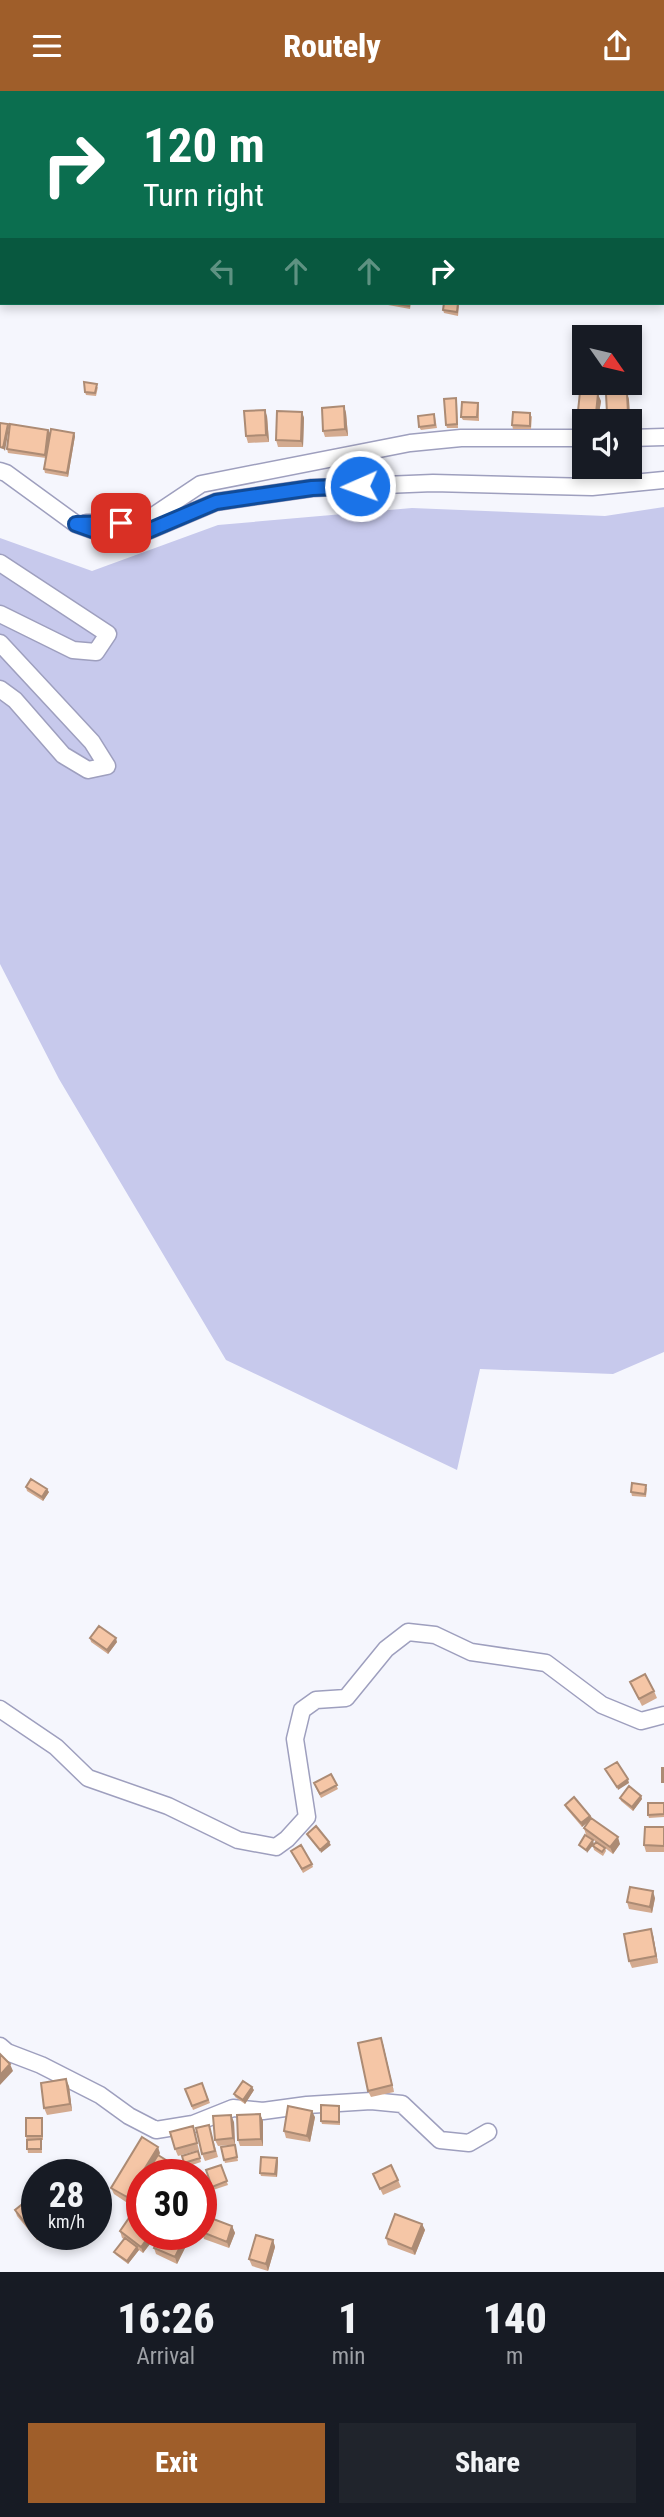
<!DOCTYPE html>
<style>
body{margin:0;font-family:"Roboto Condensed",sans-serif;background:#20242c;color:#f1f3f6;height:100vh;display:flex;flex-direction:column;font-size:26px;white-space:nowrap}
*{box-sizing:border-box;margin:0}
p{font-size:23px;color:#9ea1a6}
.icon{flex:none;width:38px;height:38px;fill:none;stroke:currentColor;stroke-width:2;stroke-linecap:round;stroke-linejoin:round}
.map{position:relative;height:2181px;overflow:hidden}
.details{display:flex;flex-direction:column;background:#171b24;flex:1}
.details>*{flex:none}
.top-card{position:absolute;left:0px;top:0px;width:665px;height:214px;box-shadow:0 4px 10px #0003;background:#0b6e4f;color:#fff;overflow:hidden}
.needle{width:46px;rotate:124deg}
.buttons{position:absolute;left:572px;top:234px;display:grid;gap:14px}
.buttons a{display:grid;place-items:center;width:70px;height:70px;border-radius:0px;background:#171b24;box-shadow:0 4px 10px #0003;font-size:35px}
.speed{position:absolute;left:21px;top:2068px;display:flex;gap:14px;font-size:35px;font-weight:700;text-align:center}
.speed>*{display:grid;place-content:center;width:91px;height:91px;border-radius:50%;background:#171b24;box-shadow:0 4px 10px #0003;line-height:1}
.speed small{font-size:18px;font-weight:400}
.speed .limit{border:10px solid #d22;background:#fff;color:#111}
.pin{position:absolute;display:grid;place-items:center;width:60px;height:60px;color:#fff;margin:-30px;border-radius:14px;box-shadow:0 4px 10px #0006}
.me{position:absolute;width:77px;margin:-38px;rotate:268deg;stroke-linejoin:round;filter:drop-shadow(0 0 5px #0008)}
.turn{display:flex;align-items:center;gap:24px;height:147px;padding:0 28px;font-size:32px}
.turn .icon{width:91px;height:91px;stroke-width:2.5}
.turn b{display:block;font-size:49px;line-height:60px}
.lanes{display:flex;align-items:center;height:66px;padding:0 28px;background:#0003;justify-content:center;gap:35px;direction:ltr}
.lanes .off{opacity:.35}
.eta{display:flex;justify-content:space-evenly;align-items:center;height:119px;text-align:center}
.eta b{font-size:42px;font-weight:800;line-height:49px}
.cta{display:flex;gap:14px;margin-top:auto;padding:14px 28px}
.cta a{flex:1;height:80px;border-radius:0px;background:#9f5e2a;color:#fff;font-size:28px;font-weight:800;line-height:80px;text-align:center}
.cta a+a{background:#20242c;color:#f1f3f6}
header{display:flex;justify-content:space-between;align-items:center;height:91px;padding:0 28px;background:#9f5e2a;color:#fff;font-size:32px;font-weight:800}
.map>svg:first-child{display:block}
.green{fill:#c7c9ec}
.lines{fill:none;stroke-linecap:round;stroke-linejoin:round}
.street-casing{stroke:#9e9fbe;stroke-width:19}
.street{stroke:#fff;stroke-width:16}
.wall{fill:#d3aa8f}
.shaded-wall{fill:#ac8b74}
.building{fill:#f5c6a6;stroke:#ac8b74;stroke-width:2}
.route-casing{stroke:#114b97;stroke-width:18}
.route{stroke:#1a73e8;stroke-width:12}
</style>
<header><svg class="icon" aria-label="menu" viewBox="0 0 24 24"><path d="M4 6h16M4 12h16M4 18h16"/></svg>Routely<svg class="icon" aria-label="share" viewBox="0 0 24 24"><path d="M12 15V3M7 8l5-5 5 5M5 13v7h14v-7"/></svg></header>
<div class="map">
<svg width="664" height="2181" viewBox="0 0 664 2181">
<rect width="100%" height="100%" fill="#f5f6fd"/>
<path class="green" d="M 0,0 L 171,0 L 2,2 L 0,148 Z
M 664,416 L 664,1261 L 613,1283 L 480,1278 L 457,1379 L 226,1269 L 59,988 L 0,873 L 0,447 L 92,480 L 218,434 L 412,417 L 605,425 Z"/>
<g class="lines">
<g class="street-casing">
<path id="street" d="M 277,2 L 278,0
M 663,128 L 664,128
M 630,347 L 664,346
M 0,380 L 6,382 L 76,433 L 124,450 L 216,411 L 312,397 L 433,392 L 592,396 L 664,389
M 86,432 L 144,431 L 201,393 L 410,352 L 461,347 L 584,347
M 0,472 L 108,543 L 96,561 L 73,559 L 0,523
M 0,552 L 92,651 L 107,675 L 88,679 L 63,664 L 15,609 L 0,598
M 0,1618 L 56,1656 L 88,1687 L 168,1715 L 238,1749 L 276,1756 L 287,1748 L 307,1726 L 295,1648 L 302,1619 L 316,1609 L 346,1607 L 386,1558 L 408,1541 L 435,1544 L 471,1561 L 546,1572 L 602,1614 L 641,1630 L 664,1624
M 0,1955 L 7,1961 L 41,1974 L 100,2004 L 129,2025 L 156,2039 L 193,2033 L 233,2017 L 263,2020 L 307,2014 L 371,2010 L 402,2013 L 440,2049 L 469,2052 L 488,2041"/>
</g>
<use href="#street" class="street"/>
</g>
<path class="wall" d="M 387,212 L 411,212 L 410,218 L 388,214 Z
M 458,212 L 459,215 L 458,225 L 444,222 L 443,219 Z
M 98,296 L 96,305 L 86,304 L 85,301 Z
M 627,302 L 629,309 L 630,328 L 609,329 L 607,322 Z
M 601,310 L 598,329 L 580,327 L 578,320 Z
M 457,311 L 458,337 L 447,337 L 446,334 Z
M 478,312 L 479,315 L 479,330 L 463,329 L 461,326 Z
M 344,315 L 346,322 L 348,345 L 325,346 L 323,340 Z
M 302,321 L 304,327 L 303,356 L 278,356 L 276,349 Z
M 267,325 L 269,351 L 248,352 L 246,345 Z
M 532,325 L 531,338 L 513,338 L 512,334 Z
M 435,326 L 437,337 L 421,339 L 419,336 Z
M 50,342 L 46,366 L 75,345 L 68,386 L 45,382 L 44,378 L 46,367 L 8,362 L 7,358 Z
M 26,1396 L 49,1401 L 43,1410 L 27,1400 Z
M 647,1397 L 646,1406 L 632,1405 L 631,1401 Z
M 90,1547 L 117,1551 L 108,1563 L 91,1551 Z
M 630,1591 L 654,1600 L 657,1607 L 642,1615 Z
M 331,1683 L 338,1698 L 321,1707 L 315,1695 Z
M 641,1705 L 642,1708 L 633,1720 L 621,1710 L 620,1707 Z
M 664,1712 L 664,1726 L 649,1727 L 648,1724 Z
M 565,1714 L 591,1727 L 620,1753 L 613,1763 L 605,1757 L 606,1760 L 603,1765 L 594,1759 L 593,1755 L 601,1754 L 586,1744 L 584,1737 L 589,1730 L 582,1736 L 566,1717 Z
M 664,1736 L 664,1761 L 646,1761 L 644,1754 Z
M 291,1760 L 312,1773 L 313,1776 L 303,1782 Z
M 655,1807 L 652,1822 L 629,1818 L 627,1811 Z
M 653,1844 L 658,1872 L 632,1877 L 629,1870 Z
M 383,1953 L 394,2001 L 371,2006 L 368,2000 Z
M 202,1992 L 210,2012 L 193,2019 L 185,1998 Z
M 69,1995 L 72,2020 L 47,2024 L 44,2017 Z
M 254,1999 L 245,2013 L 235,2006 L 234,2003 Z
M 339,2015 L 340,2018 L 340,2034 L 322,2033 L 321,2030 Z
M 260,2023 L 263,2030 L 263,2055 L 240,2055 L 238,2049 Z
M 315,2026 L 310,2051 L 286,2047 L 284,2040 Z
M 43,2031 L 43,2049 L 41,2049 L 42,2062 L 28,2062 L 26,2045 Z
M 234,2031 L 235,2054 L 238,2070 L 225,2072 L 224,2069 L 232,2054 L 218,2055 L 215,2049 Z
M 209,2034 L 218,2066 L 205,2070 L 202,2063 Z
M 193,2035 L 199,2059 L 178,2065 L 175,2058 Z
M 198,2060 L 201,2071 L 186,2076 L 182,2065 Z
M 160,2062 L 159,2065 L 168,2073 L 161,2083 L 152,2077 L 131,2110 L 142,2102 L 142,2129 L 131,2121 L 128,2114 L 129,2113 L 114,2103 L 111,2097 Z
M 277,2067 L 278,2070 L 277,2086 L 261,2085 L 260,2082 Z
M 221,2074 L 228,2094 L 213,2099 L 206,2079 Z
M 373,2083 L 398,2089 L 401,2096 L 383,2104 Z
M 35,2103 L 37,2149 L 17,2125 L 15,2119 Z
M 422,2133 L 425,2139 L 415,2164 L 388,2154 L 386,2147 Z
M 232,2135 L 235,2142 L 229,2157 L 204,2148 L 202,2141 Z
M 120,2140 L 142,2144 L 151,2144 L 153,2149 L 143,2162 L 139,2159 L 128,2173 L 116,2164 L 114,2161 L 124,2148 L 122,2147 Z
M 184,2148 L 186,2155 L 177,2173 L 156,2163 L 154,2157 Z
M 273,2149 L 275,2156 L 268,2180 L 252,2175 L 249,2168 Z"/>
<path class="shaded-wall" d="M 627,302 L 629,309 L 630,328 L 628,322 Z
M 598,303 L 601,310 L 598,329 L 596,322 Z
M 344,315 L 346,322 L 348,345 L 345,338 Z
M 265,319 L 267,325 L 269,351 L 266,344 Z
M 302,321 L 304,327 L 303,356 L 301,350 Z
M 8,333 L 9,337 L 5,360 L 3,357 Z
M 48,339 L 50,342 L 46,367 L 45,364 Z
M 74,342 L 75,345 L 68,386 L 67,382 Z
M 47,1398 L 49,1401 L 43,1410 L 42,1406 Z
M 116,1547 L 117,1551 L 108,1563 L 107,1559 Z
M 628,1688 L 629,1692 L 618,1699 L 617,1696 Z
M 641,1705 L 642,1708 L 633,1720 L 632,1716 Z
M 590,1725 L 591,1728 L 582,1736 L 581,1732 Z
M 618,1746 L 620,1753 L 613,1763 L 610,1756 Z
M 593,1749 L 594,1753 L 587,1762 L 586,1759 Z
M 329,1751 L 331,1754 L 321,1762 L 320,1759 Z
M 653,1800 L 655,1807 L 652,1822 L 650,1816 Z
M 651,1838 L 653,1844 L 658,1872 L 656,1865 Z
M 381,1947 L 383,1953 L 394,2001 L 392,1994 Z
M 10,1973 L 13,1980 L 0,1994 L 0,1984 Z
M 66,1988 L 69,1995 L 72,2020 L 70,2013 Z
M 252,1996 L 254,1999 L 245,2013 L 243,2009 Z
M 312,2020 L 315,2026 L 310,2051 L 307,2045 Z
M 260,2023 L 263,2030 L 263,2055 L 261,2048 Z
M 231,2024 L 234,2031 L 235,2054 L 233,2047 Z
M 158,2056 L 160,2062 L 152,2076 L 151,2075 L 152,2077 L 147,2084 L 142,2084 L 142,2093 L 130,2113 L 127,2106 Z
M 277,2067 L 278,2070 L 277,2086 L 275,2083 Z
M 166,2069 L 168,2073 L 161,2083 L 159,2080 Z
M 107,2119 L 109,2125 L 96,2142 L 96,2133 Z
M 422,2133 L 425,2139 L 415,2164 L 412,2158 Z
M 232,2135 L 235,2142 L 229,2157 L 227,2151 Z
M 37,2141 L 37,2144 L 44,2144 L 37,2149 L 34,2143 Z
M 150,2144 L 151,2144 L 153,2149 L 143,2162 L 141,2156 Z
M 184,2148 L 186,2155 L 177,2173 L 175,2166 Z
M 273,2149 L 275,2156 L 268,2180 L 266,2173 Z
M 137,2156 L 139,2159 L 128,2173 L 127,2170 Z"/>
<path class="building" d="M 280,0 L 293,0 L 293,2 L 280,2 Z
M 298,0 L 317,0 L 317,2 L 298,2 Z
M 497,0 L 508,0 L 515,1 L 496,2 Z
M 392,212 L 409,212 L 409,215 Z
M 444,212 L 458,212 L 457,221 L 443,219 Z
M 84,291 L 97,293 L 95,302 L 85,301 Z
M 580,301 L 598,303 L 596,322 L 578,320 Z
M 627,302 L 628,322 L 607,322 L 606,303 Z
M 456,307 L 457,333 L 446,334 L 444,308 Z
M 462,311 L 478,312 L 477,326 L 461,326 Z
M 344,315 L 345,338 L 323,340 L 322,317 Z
M 265,319 L 266,344 L 246,345 L 244,320 Z
M 277,320 L 302,321 L 301,350 L 276,349 Z
M 513,321 L 530,322 L 530,335 L 512,334 Z
M 434,323 L 435,334 L 419,336 L 418,325 Z
M 0,332 L 8,333 L 3,357 L 0,356 Z
M 10,333 L 48,339 L 45,364 L 7,358 Z
M 51,338 L 74,342 L 67,382 L 44,378 Z
M 31,1388 L 47,1398 L 42,1406 L 26,1396 Z
M 632,1392 L 646,1394 L 645,1403 L 631,1401 Z
M 99,1535 L 116,1547 L 107,1559 L 90,1547 Z
M 645,1583 L 654,1600 L 639,1608 L 630,1591 Z
M 617,1671 L 628,1688 L 617,1696 L 605,1678 Z
M 662,1677 L 664,1677 L 664,1691 L 662,1691 Z
M 331,1683 L 337,1694 L 320,1703 L 314,1692 Z
M 629,1695 L 641,1705 L 632,1716 L 620,1707 Z
M 574,1706 L 590,1725 L 581,1732 L 565,1714 Z
M 648,1712 L 664,1712 L 664,1723 L 648,1724 Z
M 591,1727 L 618,1746 L 610,1756 L 584,1737 Z
M 316,1735 L 329,1751 L 320,1759 L 307,1743 Z
M 645,1736 L 664,1736 L 664,1755 L 644,1754 Z
M 585,1744 L 593,1749 L 586,1759 L 579,1754 Z
M 596,1751 L 605,1757 L 602,1761 L 593,1755 Z
M 301,1754 L 312,1773 L 302,1778 L 291,1760 Z
M 630,1796 L 653,1800 L 650,1816 L 627,1811 Z
M 651,1838 L 656,1865 L 629,1870 L 624,1843 Z
M 381,1947 L 392,1994 L 368,2000 L 358,1952 Z
M 0,1963 L 10,1973 L 0,1984 Z
M 66,1988 L 70,2013 L 44,2017 L 41,1992 Z
M 243,1990 L 252,1996 L 243,2009 L 234,2003 Z
M 202,1992 L 208,2009 L 192,2015 L 185,1998 Z
M 321,2014 L 339,2015 L 339,2031 L 321,2030 Z
M 288,2015 L 312,2020 L 307,2045 L 284,2040 Z
M 260,2023 L 261,2048 L 238,2049 L 237,2024 Z
M 231,2024 L 233,2047 L 215,2049 L 213,2025 Z
M 26,2027 L 42,2027 L 42,2045 L 26,2045 Z
M 209,2034 L 215,2060 L 202,2063 L 196,2037 Z
M 193,2035 L 197,2052 L 175,2058 L 170,2041 Z
M 142,2046 L 158,2056 L 127,2106 L 111,2097 Z
M 41,2048 L 41,2058 L 27,2058 L 27,2049 Z
M 235,2054 L 237,2066 L 224,2069 L 221,2056 Z
M 198,2060 L 200,2067 L 184,2072 L 182,2065 Z
M 158,2064 L 166,2069 L 159,2080 L 151,2075 Z
M 261,2066 L 277,2067 L 275,2083 L 260,2082 Z
M 221,2074 L 227,2090 L 212,2096 L 206,2079 Z
M 391,2074 L 398,2089 L 380,2098 L 373,2083 Z
M 152,2079 L 160,2084 L 148,2084 Z
M 139,2100 L 142,2102 L 142,2124 L 128,2114 Z
M 35,2103 L 37,2105 L 37,2141 L 34,2143 L 15,2119 Z
M 96,2111 L 107,2119 L 96,2133 Z
M 395,2123 L 422,2133 L 412,2158 L 386,2147 Z
M 208,2126 L 232,2135 L 227,2151 L 202,2141 Z
M 129,2127 L 142,2136 L 142,2144 L 150,2144 L 141,2156 L 120,2140 Z
M 160,2144 L 174,2144 L 184,2148 L 175,2166 L 154,2157 Z
M 256,2144 L 273,2149 L 266,2173 L 249,2168 Z
M 125,2147 L 137,2156 L 127,2170 L 114,2161 Z"/>
<g class="lines">
<g class="route-casing">
<path id="route" d="M 121,432 L 76,433 L 124,450 L 216,411 L 312,397 L 360,395"/>
</g>
<use href="#route" class="route"/>
</g>
</svg>
<div class="buttons">
<a><svg class="needle" viewBox="-14 -14 28 28"><path d="M0-13l5 13h-10z" fill="#e53935"/><path d="M0 13l5-13h-10z" fill="#9ea1a6"/></svg></a>
<a><svg class="icon" aria-label="sound" viewBox="0 0 24 24"><path d="M4 9h4l5-4v14l-5-4H4zM17 9q2 3 0 6"/></svg></a>
</div>
<div class="speed"><div>28<small>km/h</small></div><div class="limit">30</div></div>
<div class="pin" style="left:121px;top:432px;background:#d93025"><svg class="icon" aria-label="arrive" viewBox="0 0 24 24"><path d="M6 21V4h12l-3 4 3 4H6"/></svg></div>
<svg class="me" style="left:360px;top:395px" viewBox="-20 -20 40 40"><circle r="17" fill="#1a73e8" stroke="#fff" stroke-width="3"/><path d="M0-11L8 9 0 5-8 9z" fill="#fff"/></svg>
<div class="top-card">
<div class="turn"><svg class="icon" aria-label="right" viewBox="0 0 24 24"><path d="M7 20v-9h11M14 6l5 5-5 5"/></svg><div><b>120 m</b>Turn right</div></div>
<div class="lanes"><svg class="icon off" aria-label="left" viewBox="0 0 24 24"><path d="M17 20v-9H6M10 6l-5 5 5 5"/></svg><svg class="icon off" aria-label="ahead" viewBox="0 0 24 24"><path d="M12 20V5M6 11l6-6 6 6"/></svg><svg class="icon off" aria-label="ahead" viewBox="0 0 24 24"><path d="M12 20V5M6 11l6-6 6 6"/></svg><svg class="icon" aria-label="right" viewBox="0 0 24 24"><path d="M7 20v-9h11M14 6l5 5-5 5"/></svg></div>
</div>
</div>
<section class="details">
<div class="eta">
<div><b>16:26</b><p>Arrival</p></div>
<div><b>1</b><p>min</p></div>
<div><b>140</b><p>m</p></div>
</div>
<div class="cta"><a>Exit</a><a>Share</a></div>
</section>
